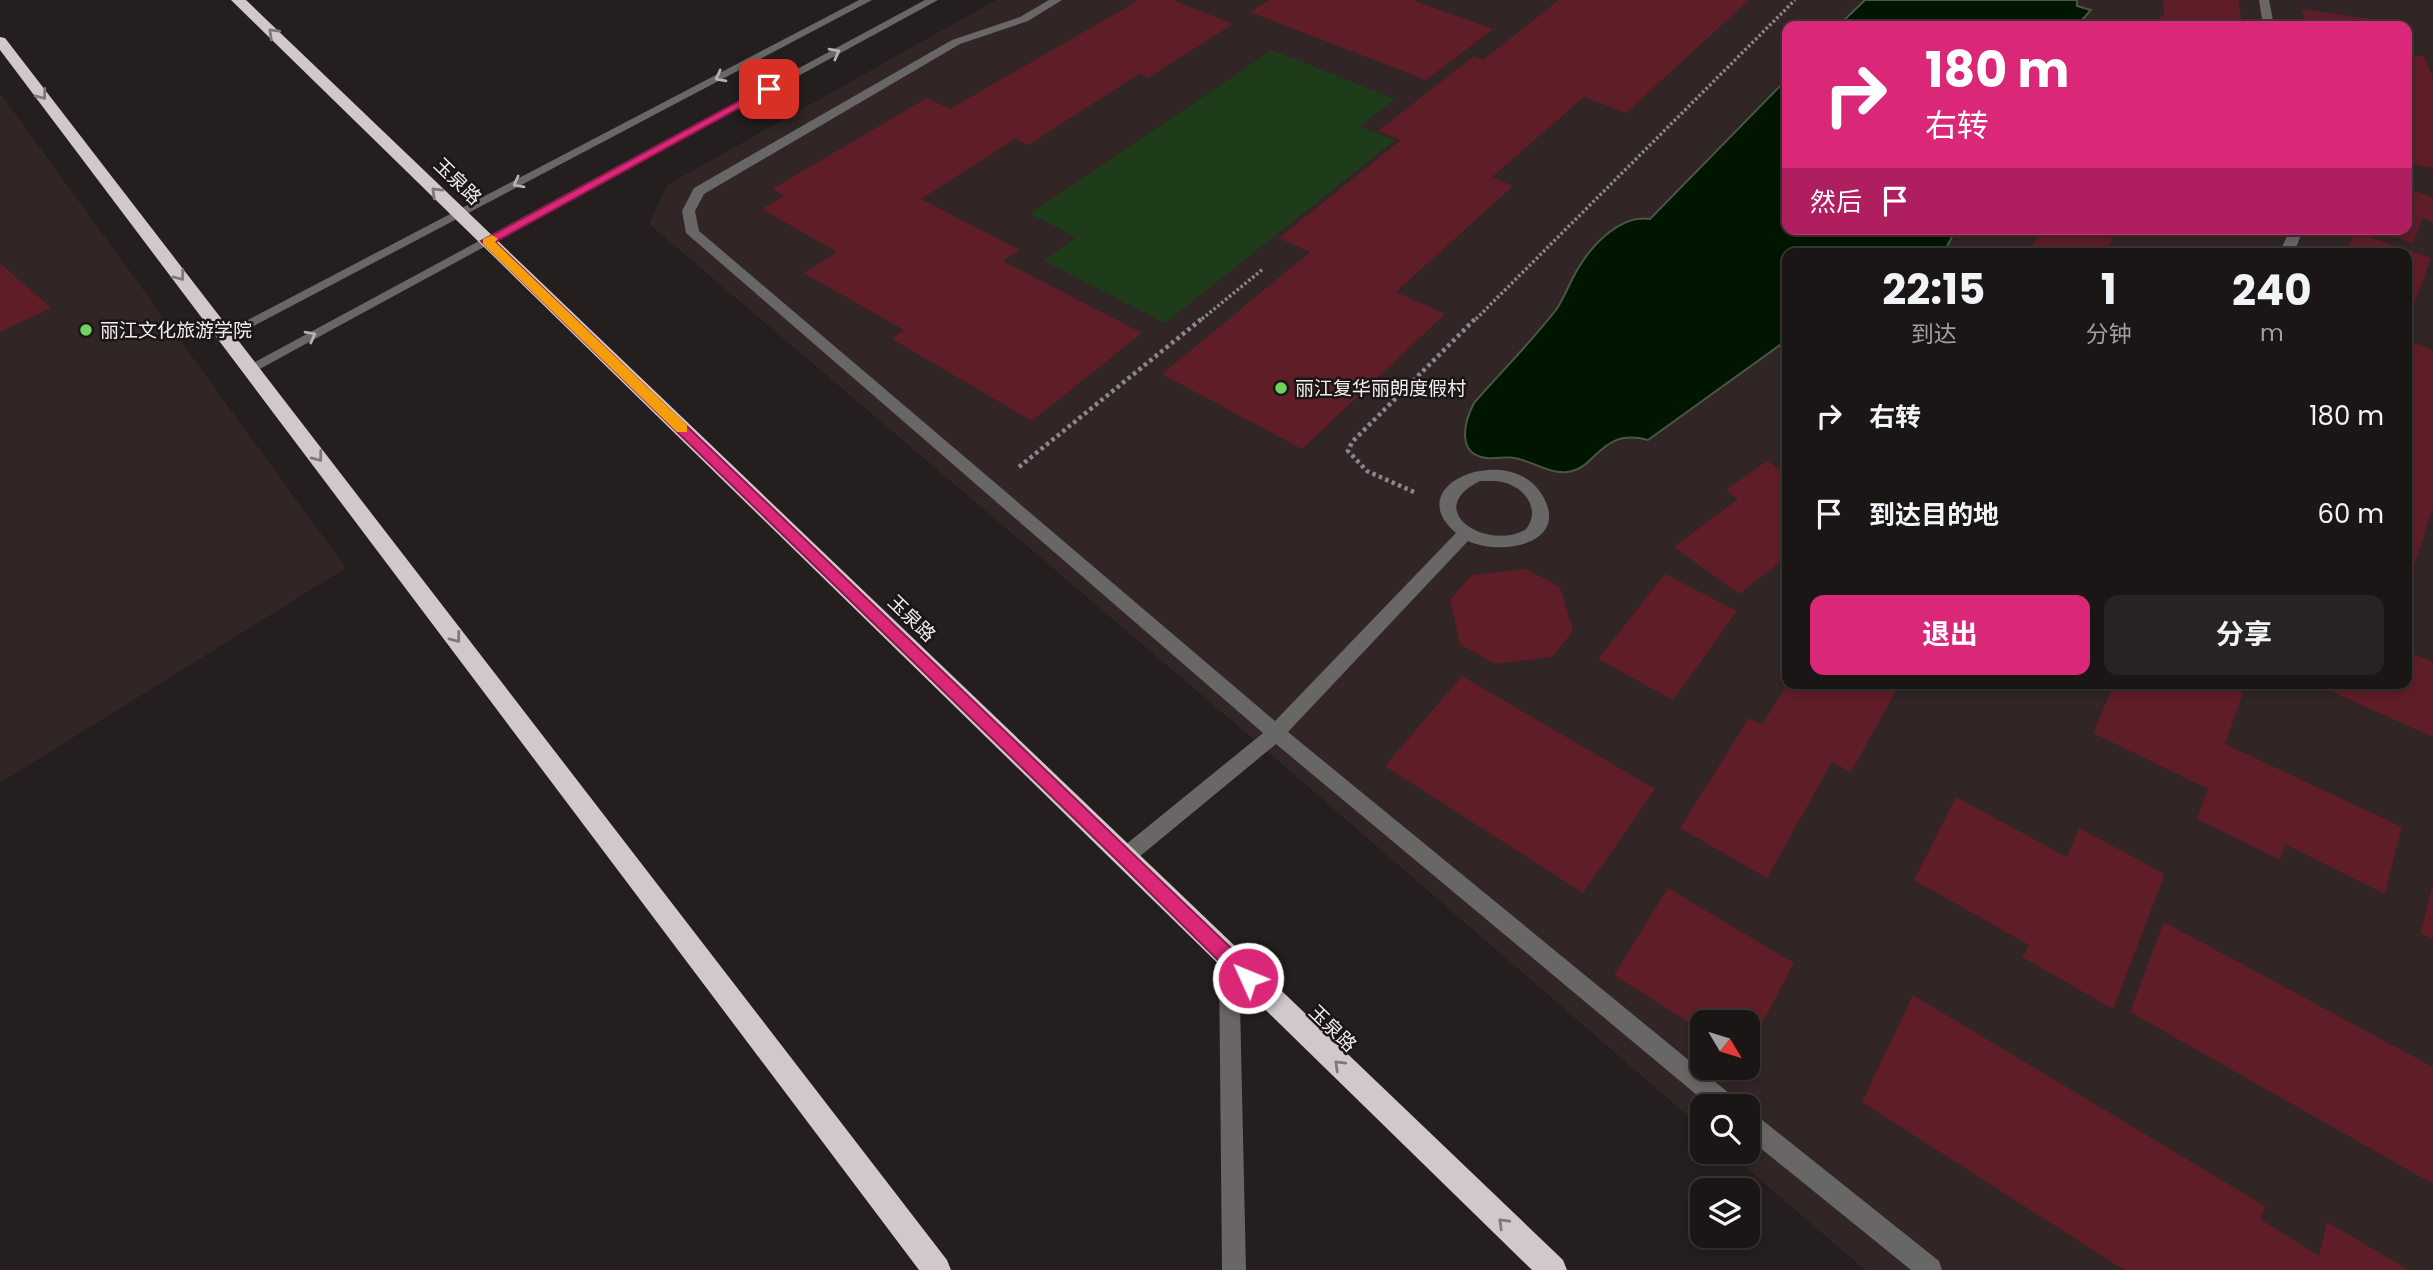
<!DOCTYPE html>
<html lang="zh">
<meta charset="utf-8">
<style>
body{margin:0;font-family:Poppins,"Noto Sans SC",sans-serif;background:#282323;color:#f1f3f6;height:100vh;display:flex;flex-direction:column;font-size:26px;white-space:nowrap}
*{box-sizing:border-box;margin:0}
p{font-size:23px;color:#a09fa1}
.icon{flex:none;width:38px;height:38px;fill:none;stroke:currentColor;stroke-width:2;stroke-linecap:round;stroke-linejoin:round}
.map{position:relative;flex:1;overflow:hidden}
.drawer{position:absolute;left:1782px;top:248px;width:630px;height:441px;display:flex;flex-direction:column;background:#1b1616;border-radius:14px;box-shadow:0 4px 10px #0003,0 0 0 2px #393535}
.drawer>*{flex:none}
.top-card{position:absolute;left:1782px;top:21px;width:630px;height:214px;border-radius:14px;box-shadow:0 4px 10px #0003,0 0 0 2px #393535;background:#db2777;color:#fff;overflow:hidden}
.needle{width:46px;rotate:128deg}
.tools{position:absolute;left:1690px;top:1010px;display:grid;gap:14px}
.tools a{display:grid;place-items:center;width:70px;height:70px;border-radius:14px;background:#1b1616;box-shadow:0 4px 10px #0003,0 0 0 2px #393535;font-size:35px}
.pin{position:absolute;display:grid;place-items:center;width:60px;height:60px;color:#fff;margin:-30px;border-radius:14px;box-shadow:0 4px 10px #0006}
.me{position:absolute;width:77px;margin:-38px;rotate:314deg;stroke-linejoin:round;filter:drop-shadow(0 0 5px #0008)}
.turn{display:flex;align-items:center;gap:24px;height:147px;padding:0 28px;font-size:32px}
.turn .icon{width:91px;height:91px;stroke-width:2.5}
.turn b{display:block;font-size:49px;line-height:60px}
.then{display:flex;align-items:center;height:66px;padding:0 28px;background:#0003;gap:14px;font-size:26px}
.eta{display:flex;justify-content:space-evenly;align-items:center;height:119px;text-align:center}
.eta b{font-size:42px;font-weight:700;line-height:49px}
.button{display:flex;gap:14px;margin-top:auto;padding:14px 28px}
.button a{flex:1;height:80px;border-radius:14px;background:#db2777;color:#fff;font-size:28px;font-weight:700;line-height:80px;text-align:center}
.button a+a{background:#282323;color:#f1f3f6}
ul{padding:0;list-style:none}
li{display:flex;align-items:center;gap:21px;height:98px;padding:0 28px}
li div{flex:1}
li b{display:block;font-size:26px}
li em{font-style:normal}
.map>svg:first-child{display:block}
.built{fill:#312525;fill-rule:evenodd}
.green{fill:#1e3c19}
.water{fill:#011600;stroke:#4a5747;stroke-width:2}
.building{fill:#5f1d27}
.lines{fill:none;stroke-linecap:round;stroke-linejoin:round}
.path-far1{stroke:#8d8888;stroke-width:3.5;stroke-dasharray:2.5 2.5;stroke-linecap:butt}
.path{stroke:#8d8888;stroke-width:4.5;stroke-dasharray:3.5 3.5;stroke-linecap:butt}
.minor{fill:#696666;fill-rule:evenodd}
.highway{fill:#d1c8c9;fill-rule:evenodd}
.oneway{stroke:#7f7778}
.oneway2{stroke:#b5b1b1}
.route{fill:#db2777;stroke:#8e194d;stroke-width:2}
.slow{fill:#f59e0b}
.poi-dot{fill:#6fd360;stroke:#1b1515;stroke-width:2.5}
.labels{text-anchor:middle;stroke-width:5;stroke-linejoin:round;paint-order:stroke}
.street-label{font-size:19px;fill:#f3eeee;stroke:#1b1515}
.poi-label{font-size:19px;fill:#f3eeee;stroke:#1b1515;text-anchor:start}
</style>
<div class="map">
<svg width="2433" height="1270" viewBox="0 0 2433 1270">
<rect width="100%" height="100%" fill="#241e1e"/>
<path class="built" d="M 996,0 L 2433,0 L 2433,1270 L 1865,1270 L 1728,1152 L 1748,1152 L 1748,1106 L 1703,1106 L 1703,1129 L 1231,720 L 649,224 L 667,185 ZM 1787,26 L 2406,26 L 2406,229 L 1787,229 ZM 1787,254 L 2406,254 L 2406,684 L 1787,684 ZM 1703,1022 L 1748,1022 L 1748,1068 L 1703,1068 Z
M 0,93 L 346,568 L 0,783 Z"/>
<path class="green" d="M 1272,50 L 1395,99 L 1360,126 L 1395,140 L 1165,323 L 1044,261 L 1076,237 L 1030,214 Z"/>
<path class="water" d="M 1865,0 L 2077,0 L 2077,6 L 2091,10 L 2081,21 L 2081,26 L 1838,26 Z
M 1787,79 L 1787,229 L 1956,229 L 1943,254 L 1787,254 L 1787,340 L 1648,440 C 1600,427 1596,470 1567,472 C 1549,474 1532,461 1515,458 C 1506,456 1496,459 1487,458 C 1456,455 1464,422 1474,403 C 1501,372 1531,342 1556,310 C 1565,297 1570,281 1579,267 C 1593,244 1621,214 1650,219 Z"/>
<path class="building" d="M 1139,0 L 1173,0 L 1233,24 L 1148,78 L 1139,74 L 1028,145 L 1015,139 L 921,199 L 1020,250 L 1003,261 L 1142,333 L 1032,421 L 892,339 L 904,330 L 804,273 L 837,252 L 762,209 L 784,196 L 772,189 L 927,98 L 950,109 Z
M 1269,0 L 1412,0 L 1493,29 L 1426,80 L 1250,12 Z
M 1559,0 L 1749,0 L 1626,113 L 1584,97 L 1492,177 L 1513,186 L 1396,292 L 1445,314 L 1302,449 L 1162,374 L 1310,252 L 1279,238 L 1401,140 L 1378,131 L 1474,56 L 1483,60 Z
M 2163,0 L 2238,0 L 2243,26 L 2161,26 L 2160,15 L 2164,16 Z
M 2301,9 L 2372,19 L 2375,26 L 2307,26 Z
M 2406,54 L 2424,56 L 2433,78 L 2433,168 L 2406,163 Z
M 2406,188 L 2433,197 L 2433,222 L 2422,218 L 2413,243 L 2373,230 L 2406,229 Z
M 2043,229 L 2087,229 L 2113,238 L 2104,254 L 2027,254 Z
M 2354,232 L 2431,258 L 2407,325 L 2406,254 L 2345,254 Z
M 0,263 L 51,308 L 0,332 Z
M 2406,340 L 2433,350 L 2433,506 L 2407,589 Z
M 1767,461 L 1779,469 L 1787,463 L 1787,557 L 1739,594 L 1674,547 L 1738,499 L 1726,490 Z
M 1526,569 L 1560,587 L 1573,631 L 1552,657 L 1495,664 L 1460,644 L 1450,600 L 1472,575 Z
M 1665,574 L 1737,611 L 1673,700 L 1598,659 Z
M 2406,651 L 2433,662 L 2433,737 L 2315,684 L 2406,684 Z
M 1462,676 L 1655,789 L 1583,893 L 1385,766 Z
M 1787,684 L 1801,687 L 1803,684 L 1900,684 L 1851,772 L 1832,762 L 1767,878 L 1680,828 L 1749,718 L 1762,725 Z
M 2114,684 L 2246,684 L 2225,744 L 2402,827 L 2385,894 L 2285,844 L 2280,860 L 2197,819 L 2208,789 L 2093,733 Z
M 1956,797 L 2067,857 L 2079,828 L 2165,874 L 2113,1009 L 2022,957 L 2029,945 L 1914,880 Z
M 2432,886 L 2433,886 L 2433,939 L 2421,933 Z
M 1668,888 L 1794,963 L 1748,1050 L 1748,1022 L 1703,1022 L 1703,1031 L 1614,975 Z
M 2164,922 L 2433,1067 L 2433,1184 L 2130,1012 Z
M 1913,995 L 2265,1206 L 2260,1219 L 2319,1256 L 2327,1222 L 2409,1270 L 2124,1270 L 1862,1102 Z"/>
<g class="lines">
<path class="path-far1" d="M 1202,319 L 1263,269
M 1476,319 L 1795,0"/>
<path class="path" d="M 1019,467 L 1204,317
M 1414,492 L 1367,471 L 1348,451 L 1352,442 L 1477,317"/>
<path class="minor" d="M 859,0 L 872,0 L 231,338 L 221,338 L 219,335 Z
M 925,0 L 938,0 L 256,371 L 246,371 L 244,368 Z
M 1049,0 L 1062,0 L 1028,21 L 960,44 L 704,194 L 695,211 L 699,231 L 1275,721 L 1456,533 C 1398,484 1508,442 1541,493 C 1573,543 1503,557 1468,541 L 1288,732 L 1735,1098 L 1738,1106 L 1710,1106 L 1276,744 L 1133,862 L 1126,865 L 1119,862 L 1116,856 L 1119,850 L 1263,733 L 686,233 L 682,211 L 694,188 L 952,40 L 1020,17 ZM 1480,481 C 1490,481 1500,480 1509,484 C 1529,492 1540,513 1525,530 C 1486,551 1421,510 1480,481 Z
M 2259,0 L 2269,0 L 2274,26 L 2263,26 Z
M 2290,229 L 2304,229 L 2293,254 L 2279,254 Z
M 1229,949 L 1236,952 L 1239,959 L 1246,1270 L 1222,1270 L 1219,959 L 1222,952 Z
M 1748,1112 L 1756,1115 L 1939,1261 L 1942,1270 L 1911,1270 L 1748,1138 Z"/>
<path class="highway" d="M 231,0 L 246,0 L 1563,1260 L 1567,1270 L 1532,1270 Z
M 0,37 L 5,38 L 947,1260 L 951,1270 L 919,1270 L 0,50 Z"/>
</g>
<defs><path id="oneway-chevron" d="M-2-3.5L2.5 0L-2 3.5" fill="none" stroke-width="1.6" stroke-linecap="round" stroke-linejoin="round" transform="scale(1.75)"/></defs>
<g class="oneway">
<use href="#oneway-chevron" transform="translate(273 33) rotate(-136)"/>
<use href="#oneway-chevron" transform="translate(42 95) rotate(53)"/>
<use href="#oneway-chevron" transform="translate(436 192) rotate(-136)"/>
<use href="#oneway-chevron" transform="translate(180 276) rotate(53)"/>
<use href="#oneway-chevron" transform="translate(318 457) rotate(53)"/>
<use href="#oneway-chevron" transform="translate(456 638) rotate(53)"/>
<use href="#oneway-chevron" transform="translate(1339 1065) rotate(-136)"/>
<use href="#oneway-chevron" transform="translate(1503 1223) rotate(-136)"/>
</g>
<g class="oneway2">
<use href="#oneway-chevron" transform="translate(835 53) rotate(-28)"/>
<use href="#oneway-chevron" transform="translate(720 77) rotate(152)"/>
<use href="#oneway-chevron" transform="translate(518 183) rotate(152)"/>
<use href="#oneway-chevron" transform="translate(311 336) rotate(-28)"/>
</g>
<path class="route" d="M 765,87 L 774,89 L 495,242 L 1255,971 L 1258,978 L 1255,984 L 1248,987 L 1242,984 L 1119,862 L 481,241 Z"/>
<path class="slow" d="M 492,235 L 498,239 L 495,242 L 687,425 L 687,432 L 677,432 L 483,244 L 483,239 Z"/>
<g class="poi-dot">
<circle cx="86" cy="330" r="7"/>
<circle cx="1281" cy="388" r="7"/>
</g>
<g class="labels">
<g class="street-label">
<text transform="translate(458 181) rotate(44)" y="7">玉泉路</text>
<text transform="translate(912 618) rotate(44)" y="7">玉泉路</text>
<text transform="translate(1333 1028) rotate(44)" y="7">玉泉路</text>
</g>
<g class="poi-label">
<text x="100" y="337">丽江文化旅游学院</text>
<text x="1295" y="395">丽江复华丽朗度假村</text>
</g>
</g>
</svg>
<div class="tools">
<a><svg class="needle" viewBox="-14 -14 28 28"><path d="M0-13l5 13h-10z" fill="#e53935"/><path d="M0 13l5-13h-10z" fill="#a09fa1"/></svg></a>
<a><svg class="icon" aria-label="search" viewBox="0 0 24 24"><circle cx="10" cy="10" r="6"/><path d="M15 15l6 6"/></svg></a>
<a><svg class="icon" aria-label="layers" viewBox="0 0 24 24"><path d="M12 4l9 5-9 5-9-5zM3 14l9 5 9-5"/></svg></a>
</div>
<div class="pin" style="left:769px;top:89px;background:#d93025"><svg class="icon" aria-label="arrive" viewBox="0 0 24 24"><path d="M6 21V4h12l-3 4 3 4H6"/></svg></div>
<svg class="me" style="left:1248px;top:978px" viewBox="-20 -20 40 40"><circle r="17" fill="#db2777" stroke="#fff" stroke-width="3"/><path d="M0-11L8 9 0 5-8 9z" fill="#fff"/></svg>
<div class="top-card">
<div class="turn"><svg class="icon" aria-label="right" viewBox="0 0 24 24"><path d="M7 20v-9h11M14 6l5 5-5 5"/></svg><div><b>180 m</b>右转</div></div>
<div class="then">然后<svg class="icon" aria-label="arrive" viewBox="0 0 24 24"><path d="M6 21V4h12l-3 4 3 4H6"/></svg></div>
</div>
<section class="drawer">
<div class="eta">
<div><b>22:15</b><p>到达</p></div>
<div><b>1</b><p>分钟</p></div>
<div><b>240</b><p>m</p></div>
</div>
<ul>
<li><svg class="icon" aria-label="right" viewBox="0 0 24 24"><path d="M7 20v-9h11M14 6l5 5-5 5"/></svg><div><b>右转</b></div><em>180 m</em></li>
<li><svg class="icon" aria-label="arrive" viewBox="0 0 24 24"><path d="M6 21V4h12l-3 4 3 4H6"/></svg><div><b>到达目的地</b></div><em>60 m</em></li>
</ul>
<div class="button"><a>退出</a><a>分享</a></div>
</section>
</div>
